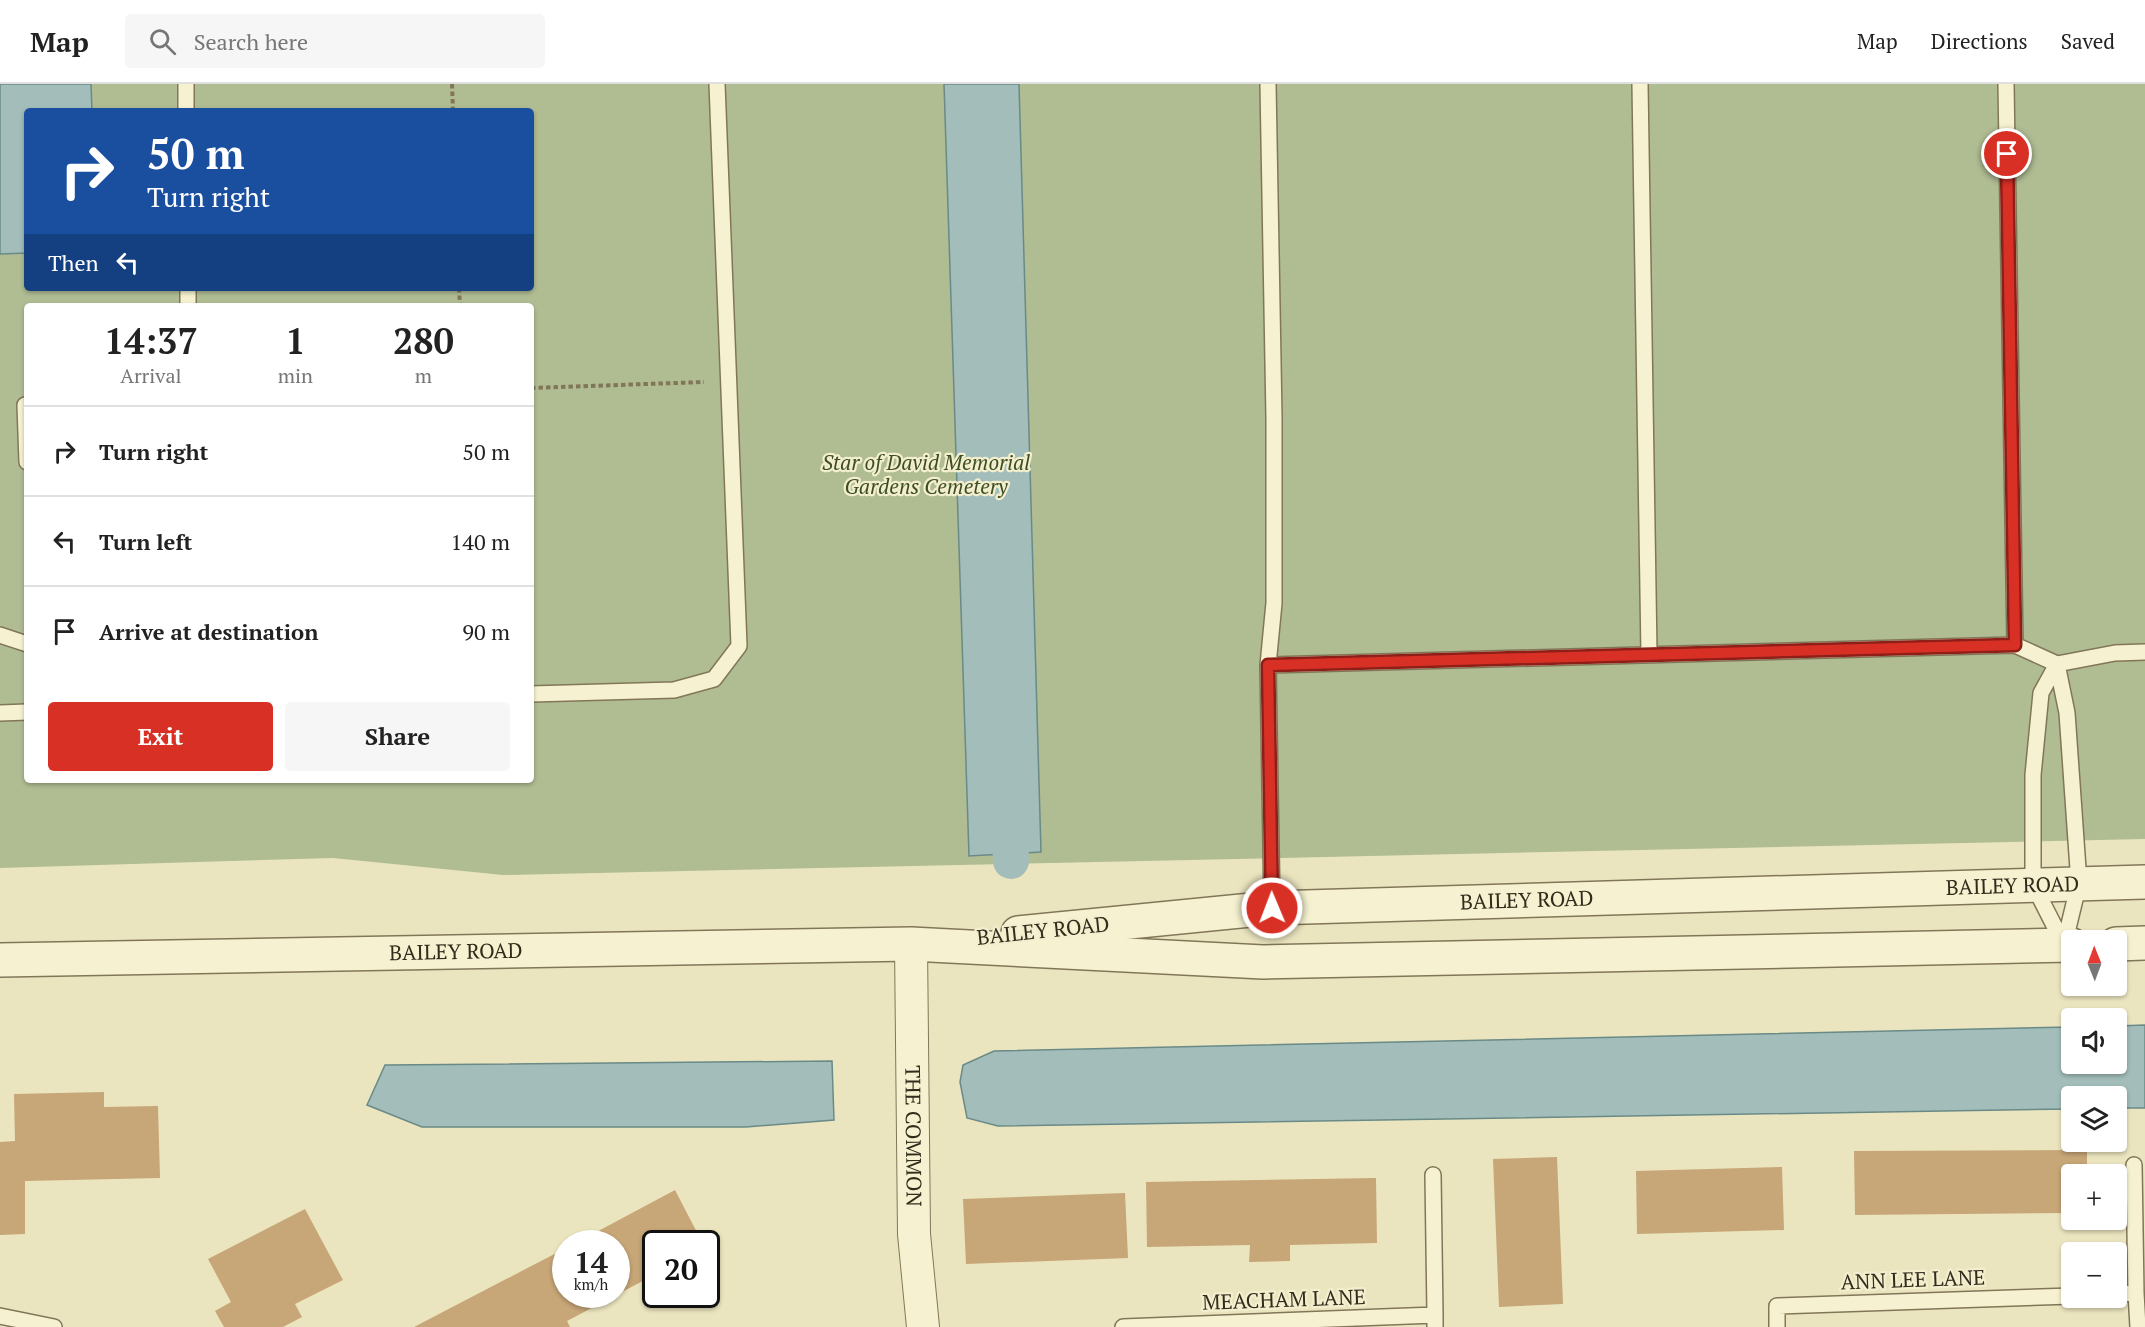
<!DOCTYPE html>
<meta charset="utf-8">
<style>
body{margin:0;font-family:"PT Serif",serif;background:#f6f6f6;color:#222;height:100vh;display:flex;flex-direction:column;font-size:22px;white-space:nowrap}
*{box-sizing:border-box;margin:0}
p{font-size:20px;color:#767676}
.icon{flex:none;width:33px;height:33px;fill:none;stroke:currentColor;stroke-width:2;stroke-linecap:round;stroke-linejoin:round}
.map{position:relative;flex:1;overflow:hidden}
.panel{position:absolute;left:24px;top:219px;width:510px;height:480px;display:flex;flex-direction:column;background:#fff;border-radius:6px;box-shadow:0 2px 4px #0004}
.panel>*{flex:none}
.banner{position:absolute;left:24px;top:24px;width:510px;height:183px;border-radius:6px;box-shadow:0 2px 4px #0004;background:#1a4fa0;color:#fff;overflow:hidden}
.needle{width:39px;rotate:359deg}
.buttons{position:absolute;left:2061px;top:846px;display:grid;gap:12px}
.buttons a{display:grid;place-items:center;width:66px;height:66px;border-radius:6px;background:#fff;box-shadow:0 2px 4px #0004;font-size:30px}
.speed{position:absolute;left:552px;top:1146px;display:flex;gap:12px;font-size:30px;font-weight:700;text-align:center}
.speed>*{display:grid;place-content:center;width:78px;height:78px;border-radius:50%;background:#fff;box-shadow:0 2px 4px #0004;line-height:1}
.speed small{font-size:15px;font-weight:400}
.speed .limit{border:3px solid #111;border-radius:9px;background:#fff;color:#111}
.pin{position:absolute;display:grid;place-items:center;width:51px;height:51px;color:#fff;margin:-26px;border:3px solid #fff;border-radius:50%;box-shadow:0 2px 6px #0007}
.me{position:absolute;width:66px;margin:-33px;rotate:359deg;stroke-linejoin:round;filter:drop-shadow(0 0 4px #0008)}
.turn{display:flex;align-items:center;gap:21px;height:126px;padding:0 24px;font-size:27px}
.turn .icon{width:78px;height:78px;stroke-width:2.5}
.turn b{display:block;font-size:42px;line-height:51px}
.then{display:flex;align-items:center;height:57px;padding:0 24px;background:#0003;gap:12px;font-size:22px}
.eta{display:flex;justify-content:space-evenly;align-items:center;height:102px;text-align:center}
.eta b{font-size:36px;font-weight:700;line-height:42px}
.cta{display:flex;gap:12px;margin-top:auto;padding:12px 24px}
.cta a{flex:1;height:69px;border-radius:6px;background:#d93025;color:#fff;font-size:24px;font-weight:700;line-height:69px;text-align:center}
.cta a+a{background:#f6f6f6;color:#222}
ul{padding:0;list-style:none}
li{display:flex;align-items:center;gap:18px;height:90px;padding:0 24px;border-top:2px solid #e0e0e0}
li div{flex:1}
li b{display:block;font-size:22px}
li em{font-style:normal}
header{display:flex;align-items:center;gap:36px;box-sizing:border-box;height:84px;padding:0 30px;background:#fff;border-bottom:2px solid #e0e0e0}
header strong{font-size:28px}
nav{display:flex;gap:33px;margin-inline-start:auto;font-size:21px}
.search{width:420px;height:54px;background:#f6f6f6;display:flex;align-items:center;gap:15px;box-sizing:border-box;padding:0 21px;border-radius:6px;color:#767676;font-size:22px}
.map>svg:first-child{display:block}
.cemetery{fill:#b0bd93;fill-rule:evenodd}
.water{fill:#a2bdba;stroke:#6a8a87;stroke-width:1.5}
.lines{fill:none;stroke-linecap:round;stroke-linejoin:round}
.canal{stroke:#a2bdba;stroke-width:36}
.building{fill:#c7a677}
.service-casing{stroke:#827659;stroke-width:18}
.minor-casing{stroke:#827659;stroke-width:34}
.tertiary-casing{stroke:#827659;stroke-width:36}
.path{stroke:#827659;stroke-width:4;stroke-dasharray:4.5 3;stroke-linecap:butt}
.service{stroke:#f6f2d1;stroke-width:15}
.minor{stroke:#f6f2d1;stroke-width:32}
.tertiary{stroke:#f6f2d1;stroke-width:33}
.route-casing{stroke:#8d1f18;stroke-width:15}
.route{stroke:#d93025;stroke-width:10}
.labels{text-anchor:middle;stroke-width:4.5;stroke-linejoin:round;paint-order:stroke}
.park-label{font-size:21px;font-style:italic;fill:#3c4e24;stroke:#f3efce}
.street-label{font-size:21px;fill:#332b1c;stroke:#f3efce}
</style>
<header>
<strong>Map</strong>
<div class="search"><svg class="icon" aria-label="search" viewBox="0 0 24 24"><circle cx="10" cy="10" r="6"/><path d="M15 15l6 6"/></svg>Search here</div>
<nav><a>Map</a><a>Directions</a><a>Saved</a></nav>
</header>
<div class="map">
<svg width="2145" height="1243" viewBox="0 0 2145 1243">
<rect width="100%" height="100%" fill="#ebe5bf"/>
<path class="cemetery" d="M 0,0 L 2145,0 L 2145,755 L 503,791 L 333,774 L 0,784 ZM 27,27 L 531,27 L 531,204 L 27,204 ZM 27,222 L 531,222 L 531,696 L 27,696 Z"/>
<path class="water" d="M 0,0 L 91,0 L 92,27 L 27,27 L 27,169 L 0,170 Z
M 944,0 L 1019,0 L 1041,768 L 969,772 Z
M 2145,941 L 2145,1024 L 2117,1024 L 2116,1012 L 2072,1012 L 2071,1025 L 998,1042 L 967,1034 L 960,998 L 963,981 L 994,967 L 2071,943 L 2072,980 L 2116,980 L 2117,942 Z
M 832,977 L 834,1036 L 746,1043 L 422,1043 L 367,1021 L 385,981 Z"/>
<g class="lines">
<path class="canal" d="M 1009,720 L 1011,777"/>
</g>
<path class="building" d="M 104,1008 L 104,1023 L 158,1022 L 160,1094 L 25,1097 L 25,1150 L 0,1151 L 0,1058 L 15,1057 L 14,1010 Z
M 2087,1066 L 2087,1090 L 2072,1090 L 2072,1129 L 1855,1131 L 1854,1067 Z
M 1557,1073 L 1563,1220 L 1499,1223 L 1493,1075 Z
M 1782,1083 L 1784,1146 L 1637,1150 L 1636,1087 Z
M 1376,1094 L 1377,1159 L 1290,1161 L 1290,1177 L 1249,1178 L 1250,1161 L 1147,1163 L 1146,1098 Z
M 675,1106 L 703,1160 L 656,1160 L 656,1190 L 567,1237 L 570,1243 L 414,1243 L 566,1164 L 566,1210 L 616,1210 L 616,1160 L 574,1160 Z
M 1125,1109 L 1128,1174 L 966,1180 L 963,1115 Z
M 305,1125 L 343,1196 L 295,1220 L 302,1233 L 283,1243 L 224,1243 L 215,1227 L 231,1218 L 208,1175 Z"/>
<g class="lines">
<g class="service-casing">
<path id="service" d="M 186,0 L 186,27
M 1268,0 L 1274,334 L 1274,519 L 1268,581 L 1272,824
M 1640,0 L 1649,570
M 2006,0 L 2015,561
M 188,204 L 188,222
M 25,321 L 27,378
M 0,551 L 27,560
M 2057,580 L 2041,609 L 2033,691 L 2033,800 L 2064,861
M 2057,580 L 2067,629 L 2079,799 L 2064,861
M 1268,581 L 2015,561 L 2057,580 L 2115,569 L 2145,568
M 531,610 L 674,606 L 714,595 L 739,562 L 717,0
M 0,629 L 27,628
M 2134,1081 L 2136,1209
M 1433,1091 L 1435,1231
M 2116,1210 L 2136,1209 L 2138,1243
M 0,1232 L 54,1243
M 1123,1243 L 1435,1231 L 1435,1243
M 1777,1243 L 1777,1222 L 2072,1212"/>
</g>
<g class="minor-casing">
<g id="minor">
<path id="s1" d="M 911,860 L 914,1150 L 923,1243"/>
</g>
</g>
<g class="tertiary-casing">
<g id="tertiary">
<path id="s2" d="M 1018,849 L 1272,824 L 2145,798"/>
<path d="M 2116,860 L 2145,859"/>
<path id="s3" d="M 0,876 L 911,860 L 1263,878 L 2072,861"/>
</g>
</g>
<path class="path" d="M 452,0 L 453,27
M 459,204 L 460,222
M 531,304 L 704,298"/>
<use href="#service" class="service"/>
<use href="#minor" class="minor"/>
<use href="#tertiary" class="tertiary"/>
</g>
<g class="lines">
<g class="route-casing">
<path id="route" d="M 1272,824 L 1268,581 L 2015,561 L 2007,70"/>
</g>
<use href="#route" class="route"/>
</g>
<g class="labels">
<g class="park-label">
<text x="926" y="386">Star of David Memorial<tspan x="926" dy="24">Gardens Cemetery</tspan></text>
</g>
<g class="street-label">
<text dy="7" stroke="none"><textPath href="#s2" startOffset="996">BAILEY ROAD</textPath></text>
<text dy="7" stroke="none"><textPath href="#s2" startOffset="510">BAILEY ROAD</textPath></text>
<text transform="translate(1043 847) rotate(-6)" y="7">BAILEY ROAD</text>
<text dy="7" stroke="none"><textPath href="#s3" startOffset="456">BAILEY ROAD</textPath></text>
<text dy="7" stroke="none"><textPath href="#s1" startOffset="192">THE COMMON</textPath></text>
<text transform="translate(1913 1196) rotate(-2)" y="7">ANN LEE LANE</text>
<text transform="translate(1284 1216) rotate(-2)" y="7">MEACHAM LANE</text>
</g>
</g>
</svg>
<div class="buttons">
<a><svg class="needle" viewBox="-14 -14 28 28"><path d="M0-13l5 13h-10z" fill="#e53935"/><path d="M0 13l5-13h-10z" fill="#767676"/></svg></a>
<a><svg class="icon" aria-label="sound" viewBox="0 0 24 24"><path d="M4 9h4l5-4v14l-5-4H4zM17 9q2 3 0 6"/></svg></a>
<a><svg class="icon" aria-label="layers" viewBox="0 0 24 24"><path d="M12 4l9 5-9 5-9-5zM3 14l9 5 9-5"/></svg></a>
<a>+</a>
<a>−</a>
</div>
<div class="speed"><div>14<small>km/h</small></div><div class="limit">20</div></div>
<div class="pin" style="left:2007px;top:70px;background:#d93025"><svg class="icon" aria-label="arrive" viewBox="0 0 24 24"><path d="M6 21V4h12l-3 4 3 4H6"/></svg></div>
<svg class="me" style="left:1272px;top:824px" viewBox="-20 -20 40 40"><circle r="17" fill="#d93025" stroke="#fff" stroke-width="3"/><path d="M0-11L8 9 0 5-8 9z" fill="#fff"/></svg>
<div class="banner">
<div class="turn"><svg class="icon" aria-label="right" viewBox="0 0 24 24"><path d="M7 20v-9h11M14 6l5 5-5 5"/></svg><div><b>50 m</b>Turn right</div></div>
<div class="then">Then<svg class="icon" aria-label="left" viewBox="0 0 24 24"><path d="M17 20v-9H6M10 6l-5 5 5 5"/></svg></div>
</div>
<section class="panel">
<div class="eta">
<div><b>14:37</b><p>Arrival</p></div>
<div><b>1</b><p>min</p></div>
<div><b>280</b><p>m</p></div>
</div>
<ul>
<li><svg class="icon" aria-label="right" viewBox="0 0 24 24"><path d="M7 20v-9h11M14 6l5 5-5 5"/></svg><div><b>Turn right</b></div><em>50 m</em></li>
<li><svg class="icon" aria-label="left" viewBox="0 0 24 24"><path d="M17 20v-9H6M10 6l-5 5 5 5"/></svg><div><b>Turn left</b></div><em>140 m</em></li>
<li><svg class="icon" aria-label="arrive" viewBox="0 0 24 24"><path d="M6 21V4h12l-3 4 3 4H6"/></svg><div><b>Arrive at destination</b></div><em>90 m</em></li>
</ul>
<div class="cta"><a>Exit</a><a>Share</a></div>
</section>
</div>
